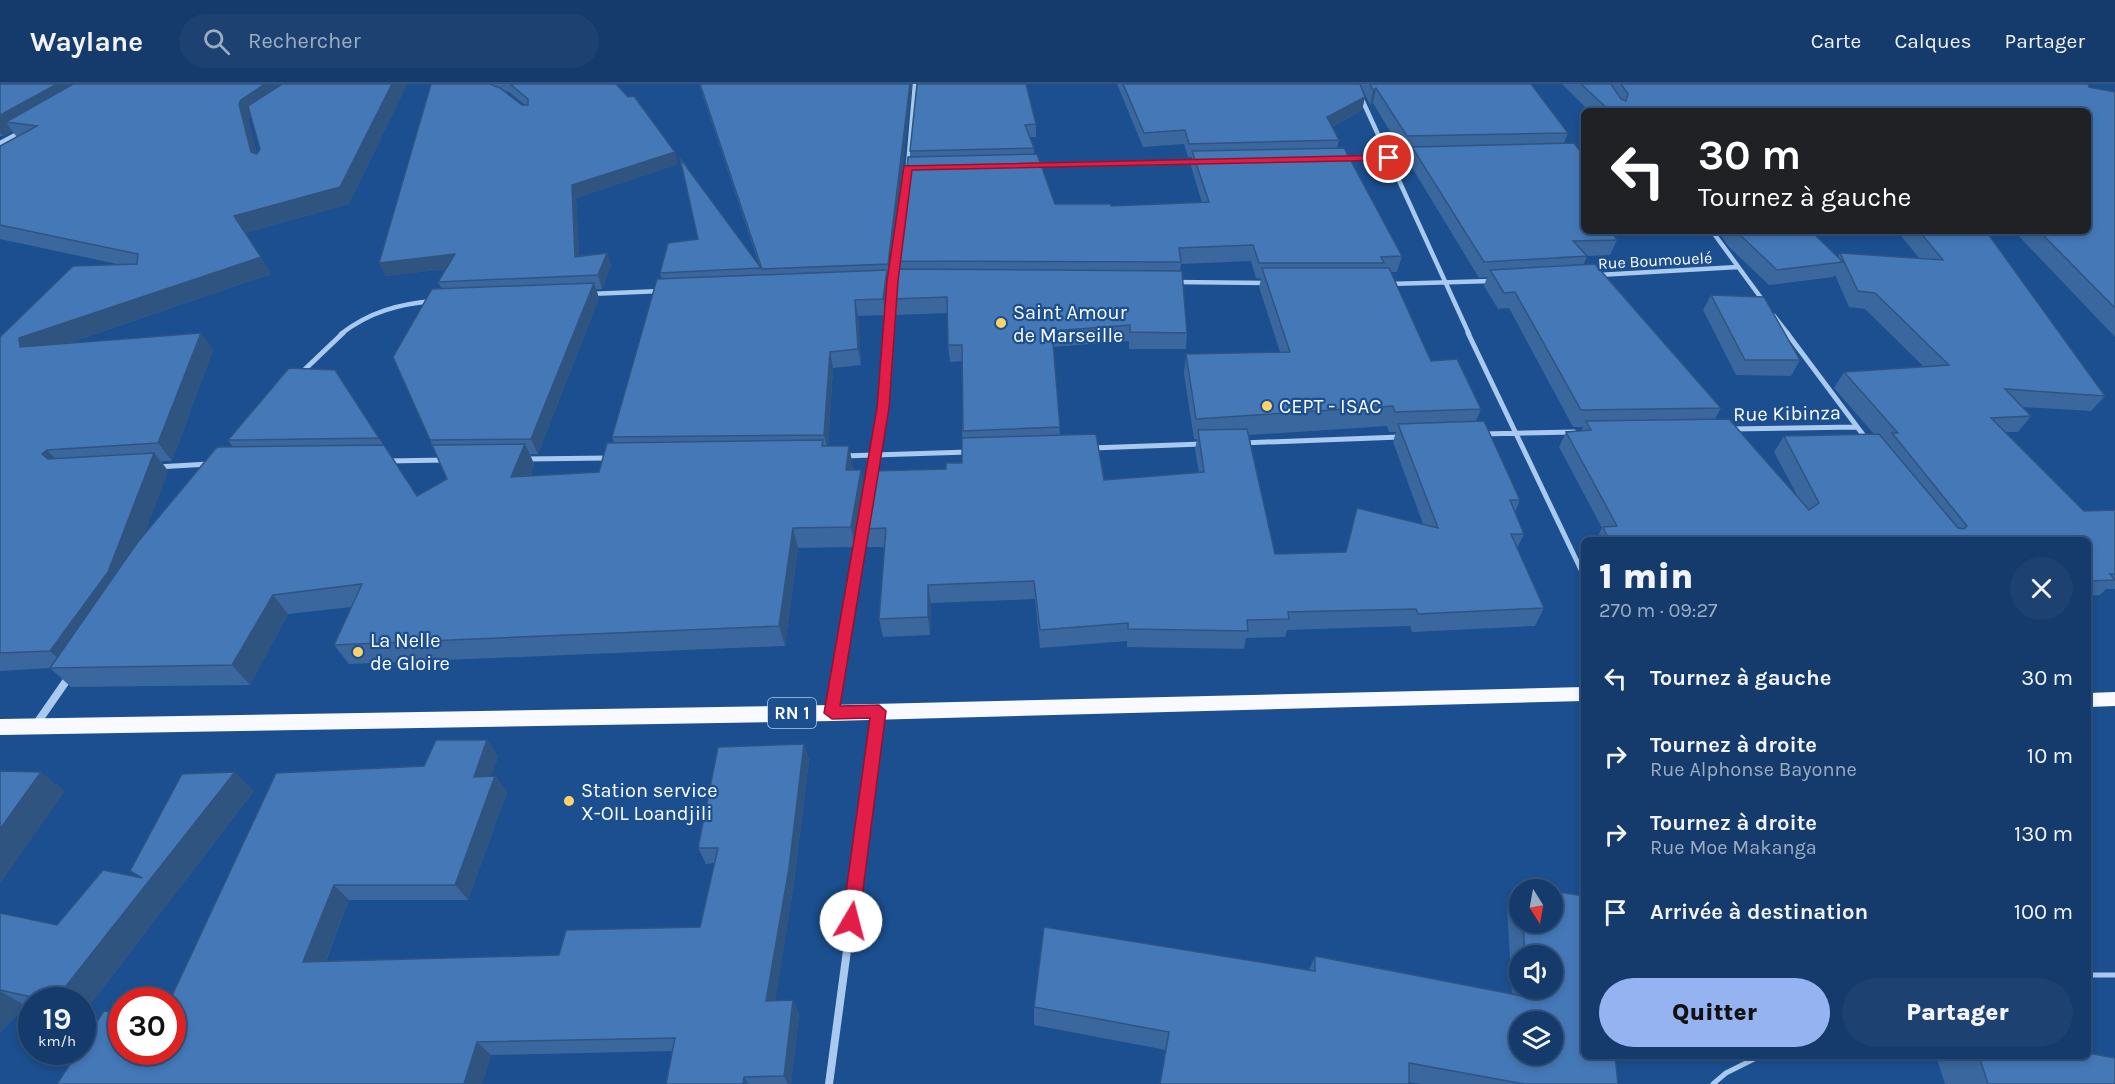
<!DOCTYPE html>
<html lang="fr">
<meta charset="utf-8">
<style>
body{margin:0;font-family:Karla,sans-serif;background:#1d4271;color:#f1f3f6;height:100vh;display:flex;flex-direction:column;font-size:22px;white-space:nowrap}
*{box-sizing:border-box;margin:0}
p{font-size:20px;color:#9dadc1}
.icon{flex:none;width:33px;height:33px;fill:none;stroke:currentColor;stroke-width:2;stroke-linecap:round;stroke-linejoin:round}
.map{position:relative;flex:1;overflow:hidden}
.drawer{position:absolute;left:1581px;top:453px;width:510px;height:522px;display:flex;flex-direction:column;background:#143b6b;border-radius:9px;box-shadow:0 3px 9px #0003,0 0 0 2px #33557e}
.drawer>*{flex:none}
.guide{position:absolute;left:1581px;top:24px;width:510px;height:126px;border-radius:9px;box-shadow:0 3px 9px #0003,0 0 0 2px #33557e;background:#202124;color:#fff;overflow:hidden}
.needle{width:39px;rotate:169deg}
.buttons{position:absolute;left:1509px;top:795px;display:grid;gap:12px}
.buttons a{display:grid;place-items:center;width:54px;height:54px;border-radius:50%;background:#143b6b;box-shadow:0 3px 9px #0003,0 0 0 2px #33557e;font-size:30px}
.speed{position:absolute;left:18px;top:903px;display:flex;gap:12px;font-size:30px;font-weight:700;text-align:center}
.speed>*{display:grid;place-content:center;width:78px;height:78px;border-radius:50%;background:#143b6b;box-shadow:0 3px 9px #0003,0 0 0 2px #33557e;line-height:1}
.speed small{font-size:15px;font-weight:400}
.speed .limit{border:9px solid #d22;background:#fff;color:#111}
.pin{position:absolute;display:grid;place-items:center;width:51px;height:51px;color:#fff;margin:-26px;border:3px solid #fff;border-radius:50%;box-shadow:0 2px 6px #0007}
.me{position:absolute;width:66px;margin:-33px;rotate:8deg;stroke-linejoin:round;filter:drop-shadow(0 0 4px #0008)}
.turn{display:flex;align-items:center;gap:21px;height:126px;padding:0 18px;font-size:27px}
.turn .icon{width:78px;height:78px;stroke-width:2.5}
.turn b{display:block;font-size:42px;line-height:51px}
.round{display:grid;place-items:center;flex:none;width:63px;height:63px;border-radius:32px;background:#1d4271}
.head{display:flex;align-items:center;justify-content:space-between;height:102px;padding:0 18px}
h1{font-size:36px;font-weight:800;line-height:45px}
.button{display:flex;gap:12px;margin-top:auto;padding:12px 18px}
.button a{flex:1;height:69px;border-radius:36px;background:#95b2f1;color:#111;font-size:24px;font-weight:800;line-height:69px;text-align:center}
.button a+a{background:#1d4271;color:#f1f3f6}
ul{padding:0;list-style:none}
li{display:flex;align-items:center;gap:18px;height:78px;padding:0 18px}
li div{flex:1}
li b{display:block;font-size:22px}
li em{font-style:normal}
header{display:flex;align-items:center;gap:36px;box-sizing:border-box;height:84px;padding:0 30px;background:#143b6b;border-bottom:2px solid #33557e}
header strong{font-size:28px}
nav{display:flex;gap:33px;margin-inline-start:auto;font-size:21px}
.search{width:420px;height:54px;background:#1d4271;display:flex;align-items:center;gap:15px;box-sizing:border-box;padding:0 21px;border-radius:33px;color:#9dadc1;font-size:22px}
.map>svg:first-child{display:block}
.lines{fill:none;stroke-linecap:round;stroke-linejoin:round}
.service{stroke:#a9c9ee;stroke-width:5}
.minor-far2{stroke:#a9c9ee;stroke-width:4.5}
.minor-far1{stroke:#a9c9ee;stroke-width:5}
.minor{stroke:#a9c9ee;stroke-width:8}
.trunk{fill:#f8faff;fill-rule:evenodd}
.wall{fill:#3a679d;fill-rule:evenodd}
.shaded-wall{fill:#305480}
.building{fill:#4478b7;stroke:#305480;stroke-width:1.5;fill-rule:evenodd}
.route{fill:#e11d48;stroke:#92132f;stroke-width:1.5}
.poi-dot{fill:#ffd166;stroke:#1b4f8f;stroke-width:2}
.labels{text-anchor:middle;stroke-width:4.5;stroke-linejoin:round;paint-order:stroke}
.far-street-label{font-size:16px;fill:#fff;stroke:#1b4f8f}
.shield{fill:#1b4f8f;stroke:#bbcadd;stroke-width:1.5}
.shield-label{font-size:18px;font-weight:bold;fill:#fff}
.poi-label{font-size:20px;fill:#fff;stroke:#1b4f8f;text-anchor:start}
.street-label{font-size:20px;fill:#fff;stroke:#1b4f8f}
</style>
<header>
<strong>Waylane</strong>
<div class="search"><svg class="icon" aria-label="search" viewBox="0 0 24 24"><circle cx="10" cy="10" r="6"/><path d="M15 15l6 6"/></svg>Rechercher</div>
<nav><a>Carte</a><a>Calques</a><a>Partager</a></nav>
</header>
<div class="map">
<svg width="2115" height="1000" viewBox="0 0 2115 1000">
<rect width="100%" height="100%" fill="#1b4f8f"/>
<g class="lines">
<path class="service" d="M 2088,891 L 2115,891
M 1713,1000 L 1726,989 L 1760,972"/>
<path class="minor-far2" d="M 1355,0 L 1469,250
M 0,59 L 21,48
M 1342,75 L 1415,73
M 1033,81 L 1200,78
M 908,82 L 915,0
M 1712,147 L 1764,218
M 1598,191 L 1738,183
M 1175,198 L 1267,199
M 1388,200 L 1492,197
M 590,210 L 661,207
M 1774,232 L 1788,250
M 341,250 C 369,228 399,220 433,217
M 888,250 L 892,197 L 905,101"/>
<path class="minor-far1" d="M 1468,249 L 1584,492
M 1787,249 L 1867,356
M 300,290 L 343,249
M 1731,345 L 1856,343
M 1482,350 L 1574,348
M 1242,359 L 1400,353
M 1092,364 L 1202,360
M 843,372 L 968,368
M 526,375 L 608,374
M 388,377 L 446,376
M 157,383 L 209,380
M 864,430 L 883,324 L 888,249
M 840,576 L 862,440"/>
<path class="minor" d="M 832,628 L 841,574
M 37,639 L 69,593
M 829,1000 L 879,629"/>
<path class="trunk" d="M 1584,603 L 1584,617 L 832,637 L 0,651 L 0,635 L 832,621 Z
M 2115,608 L 2115,622 L 2088,623 L 2088,609 Z"/>
</g>
<path class="wall" d="M 0,0 L 407,0 L 349,120 L 245,149 L 271,190 L 69,259 L 201,249 L 213,266 L 172,377 L 161,377 L 168,387 L 145,448 L 233,363 L 228,356 L 379,354 L 417,412 L 447,395 L 430,356 L 442,205 L 438,198 L 446,185 L 385,192 L 431,0 L 616,0 L 678,80 L 576,114 L 579,172 L 607,169 L 611,182 L 602,205 L 596,205 L 599,214 L 538,370 L 530,370 L 534,380 L 530,392 L 599,388 L 614,359 L 612,353 L 662,195 L 660,189 L 760,183 L 699,0 L 912,0 L 890,193 L 888,193 L 889,202 L 886,231 L 858,232 L 861,281 L 833,284 L 828,362 L 853,382 L 853,386 L 861,386 L 864,406 L 855,463 L 798,464 L 785,562 L 349,580 L 334,561 L 351,523 L 288,530 L 250,601 L 71,603 L 50,584 L 0,587 L 0,253 L 117,180 L 0,155 L 0,62 L 17,53 L 12,47 L 3,52 L 0,52 ZM 502,6 L 509,8 L 525,21 L 522,21 ZM 251,31 L 260,65 L 257,70 L 248,36 Z
M 917,0 L 1036,40 L 1036,53 L 1030,53 L 1034,64 L 1034,70 L 1055,120 L 1111,122 L 1202,119 L 1191,82 L 1192,73 L 1188,73 L 1184,60 L 1143,63 L 1117,0 L 1360,0 L 1365,13 L 1362,26 L 1332,43 L 1339,56 L 1337,64 L 1402,172 L 1397,188 L 1391,188 L 1431,277 L 1481,325 L 1476,337 L 1520,416 L 1515,428 L 1524,450 L 1517,464 L 1544,524 L 1535,542 L 1412,548 L 1410,542 L 1287,546 L 1285,553 L 1246,554 L 1244,565 L 1127,563 L 1127,557 L 1040,564 L 1035,515 L 931,519 L 930,551 L 883,553 L 879,535 L 885,463 L 865,463 L 861,445 L 946,385 L 962,379 L 962,277 L 950,278 L 948,261 L 948,229 L 895,231 L 892,215 L 898,185 L 897,177 L 910,73 L 910,67 ZM 1251,177 L 1256,194 L 1261,195 L 1259,203 L 1280,268 L 1186,270 L 1184,290 L 1194,355 L 1197,355 L 1195,365 L 1199,389 L 1104,396 L 1060,351 L 1053,263 L 1129,257 L 1129,265 L 1186,265 L 1187,249 L 1180,187 L 1181,180 ZM 1387,342 L 1389,348 L 1396,348 L 1393,358 L 1423,440 L 1345,468 L 1275,470 L 1249,351 Z
M 1360,0 L 1531,0 L 1568,49 L 1564,59 L 1584,147 L 1617,156 L 1610,171 L 1586,172 L 1587,172 L 1584,180 L 1721,324 L 1715,335 L 1797,411 L 1774,368 L 1784,352 L 1874,350 L 1834,304 L 1844,288 L 1924,283 L 1865,225 L 1849,223 L 1835,191 L 1833,193 L 1769,201 L 1729,163 L 1718,147 L 1811,147 L 1838,173 L 1840,169 L 1919,174 L 1897,147 L 1986,147 L 2105,312 L 2091,327 L 2022,323 L 2031,332 L 2018,348 L 2005,348 L 2084,427 L 2115,426 L 2115,505 L 2106,505 L 2100,511 L 2088,512 L 2088,456 L 1596,456 L 1602,444 L 1559,363 L 1566,348 L 1581,347 L 1583,343 L 1573,343 L 1509,224 L 1498,225 L 1484,202 L 1487,193 L 1479,194 L 1408,77 L 1411,68 L 1403,69 L 1373,19 L 1370,21 Z
M 1562,0 L 2088,0 L 2089,3 L 2115,8 L 2115,253 L 2014,147 L 2088,147 L 2088,27 L 1589,27 Z
M 1711,211 L 1800,276 L 1791,292 L 1736,291 L 1703,226 Z
M 487,656 L 498,673 L 491,692 L 495,692 L 507,708 L 468,816 L 349,816 L 326,877 L 559,871 L 700,843 L 715,779 L 706,780 L 698,764 L 804,660 L 809,676 L 794,799 L 775,917 L 793,916 L 799,930 L 791,1000 L 666,1000 L 673,967 L 491,971 L 482,1000 L 57,1000 L 172,968 L 424,682 Z
M 254,707 L 82,931 L 82,916 L 32,916 L 32,923 L 26,922 L 0,948 L 0,829 L 57,841 L 139,793 L 130,787 Z
M 1521,801 L 1546,806 L 1520,806 L 1520,838 L 1552,838 L 1618,1000 L 1422,1000 L 1166,966 L 1034,941 L 1034,923 L 1309,886 L 1315,872 L 1512,910 L 1507,822 ZM 1520,872 L 1552,872 L 1552,904 L 1520,904 Z
M 1936,972 L 2088,972 L 2115,1000 L 1945,1000 Z"/>
<path class="shaded-wall" d="M 57,0 L 97,0 L 6,38 L 12,47 L 3,52 L 0,49 L 0,31 Z
M 265,0 L 298,0 L 250,32 L 248,36 L 261,84 L 251,68 L 239,20 L 241,16 Z
M 392,0 L 407,0 L 349,120 L 245,149 L 234,132 Z
M 910,0 L 912,0 L 890,193 L 888,180 Z
M 1376,4 L 1373,19 L 1370,21 L 1373,6 Z
M 1365,13 L 1362,26 L 1324,47 L 1327,33 Z
M 675,68 L 678,80 L 576,114 L 580,186 L 575,173 L 572,101 Z
M 607,169 L 611,182 L 602,205 L 598,191 Z
M 455,170 L 461,183 L 385,192 L 379,179 Z
M 261,173 L 271,190 L 33,271 L 20,263 L 19,254 Z
M 887,186 L 889,202 L 886,231 L 883,215 Z
M 594,199 L 599,214 L 538,370 L 531,355 Z
M 855,216 L 858,232 L 861,281 L 858,265 Z
M 201,249 L 213,266 L 172,377 L 158,359 Z
M 830,268 L 833,284 L 828,367 L 824,351 Z
M 525,360 L 534,380 L 522,413 L 511,393 Z
M 849,362 L 853,382 L 850,406 L 846,386 Z
M 47,366 L 63,383 L 58,388 L 42,370 Z
M 154,369 L 168,387 L 125,505 L 68,583 L 50,567 Z
M 861,386 L 864,406 L 855,463 L 851,443 Z
M 793,444 L 798,464 L 785,562 L 779,542 Z
M 928,501 L 931,519 L 930,551 L 928,533 Z
M 273,511 L 288,530 L 250,601 L 232,581 Z
M 487,656 L 498,673 L 485,709 L 474,693 Z
M 804,660 L 809,676 L 794,799 L 773,930 L 766,917 Z
M 41,688 L 65,707 L 0,800 L 0,745 Z
M 235,688 L 254,707 L 82,931 L 82,916 L 55,916 Z
M 495,692 L 507,708 L 468,816 L 455,801 Z
M 334,801 L 349,816 L 320,891 L 303,878 Z
M 0,907 L 26,922 L 0,948 Z
M 793,916 L 799,930 L 791,1000 L 788,1000 L 784,992 Z
M 477,958 L 491,971 L 482,1000 L 464,1000 Z
M 744,993 L 749,1000 L 743,1000 Z"/>
<path class="building" d="M 0,0 L 57,0 L 0,31 Z
M 73,0 L 265,0 L 241,16 L 239,20 L 251,68 L 257,70 L 260,65 L 248,22 L 282,0 L 392,0 L 340,103 L 234,132 L 261,173 L 19,254 L 20,263 L 201,249 L 158,359 L 47,366 L 42,370 L 48,375 L 154,369 L 108,488 L 50,567 L 0,569 L 0,253 L 73,182 L 137,180 L 138,170 L 0,141 L 0,62 L 37,42 L 6,38 Z
M 431,0 L 490,0 L 500,4 L 522,21 L 528,21 L 528,15 L 510,0 L 616,0 L 628,13 L 634,12 L 675,68 L 572,101 L 575,173 L 607,169 L 598,191 L 438,198 L 455,170 L 379,179 Z
M 700,0 L 910,0 L 888,180 L 762,185 Z
M 917,0 L 1026,0 L 1036,40 L 1025,41 L 1034,64 L 910,67 Z
M 1123,0 L 1360,0 L 1365,13 L 1327,33 L 1339,56 L 1189,60 L 1185,46 L 1144,49 Z
M 1370,0 L 1531,0 L 1568,49 L 1407,52 L 1376,4 L 1373,6 Z
M 1581,0 L 1611,0 L 1621,15 L 1626,17 L 1628,10 L 1621,0 L 2088,0 L 2089,3 L 2115,8 L 2115,224 L 2039,147 L 2088,147 L 2088,27 L 1610,27 Z
M 1574,59 L 1584,72 L 1584,147 L 1611,147 L 1617,156 L 1573,157 L 1587,172 L 1484,178 L 1412,63 Z
M 1344,64 L 1402,172 L 1381,173 L 1384,179 L 1259,179 L 1253,161 L 1179,164 L 1181,178 L 897,177 L 908,73 L 1037,70 L 1055,120 L 1111,120 L 1111,122 L 1209,118 L 1192,67 Z
M 680,74 L 761,184 L 660,189 L 668,159 L 698,155 Z
M 1736,147 L 1811,147 L 1843,178 L 1777,186 Z
M 1919,147 L 1986,147 L 2105,312 L 2005,305 L 2031,332 L 1991,334 L 2084,427 L 2115,426 L 2115,490 L 2110,490 L 2115,496 L 2088,497 L 2088,456 L 1609,456 L 1603,443 L 1617,442 L 1566,348 L 1591,346 L 1586,337 L 1729,335 L 1809,426 L 1819,419 L 1784,352 L 1879,350 L 1958,444 L 1964,445 L 1967,442 L 1892,349 L 1898,349 L 1844,288 L 1949,281 L 1875,209 L 1858,207 L 1840,169 L 1943,176 Z
M 1595,180 L 1721,324 L 1581,326 L 1515,208 L 1504,209 L 1490,186 Z
M 1262,184 L 1389,184 L 1431,277 L 1457,275 L 1481,325 L 1395,328 L 1393,322 L 1196,335 L 1186,270 L 1290,268 Z
M 896,185 L 1182,187 L 1187,249 L 1130,248 L 1130,241 L 1052,247 L 1060,343 L 963,347 L 962,261 L 948,261 L 947,213 L 892,215 Z
M 887,186 L 883,215 L 855,216 L 858,265 L 830,268 L 824,351 L 612,353 L 657,195 Z
M 594,199 L 531,355 L 430,356 L 393,273 L 432,205 Z
M 1711,211 L 1764,213 L 1800,276 L 1745,276 Z
M 289,284 L 335,286 L 379,354 L 228,356 Z
M 1484,337 L 1520,416 L 1510,416 L 1524,450 L 1511,450 L 1544,524 L 1418,530 L 1416,525 L 1288,528 L 1289,535 L 1247,536 L 1248,547 L 1128,545 L 1128,539 L 1040,546 L 1034,497 L 928,501 L 928,533 L 879,535 L 886,444 L 861,445 L 871,387 L 946,385 L 946,379 L 962,379 L 962,354 L 1096,350 L 1104,396 L 1204,388 L 1198,346 L 1247,345 L 1275,470 L 1346,468 L 1357,424 L 1438,444 L 1398,340 Z
M 823,356 L 822,362 L 849,362 L 846,386 L 861,386 L 851,443 L 793,444 L 779,542 L 334,561 L 362,500 L 273,511 L 232,581 L 50,584 L 137,459 L 217,363 L 384,361 L 417,412 L 447,395 L 432,361 L 525,360 L 511,393 L 599,388 L 607,359 Z
M 436,656 L 487,656 L 474,693 L 495,692 L 455,801 L 334,801 L 303,878 L 559,871 L 566,846 L 700,843 L 718,764 L 698,764 L 718,663 L 804,660 L 789,784 L 766,917 L 793,916 L 784,992 L 744,993 L 743,1000 L 666,1000 L 675,954 L 477,958 L 464,1000 L 57,1000 L 78,968 L 82,968 L 82,960 L 104,927 L 122,930 L 122,968 L 172,968 L 172,916 L 170,916 L 276,689 L 424,682 Z
M 0,687 L 41,688 L 0,745 Z
M 235,688 L 55,916 L 45,916 L 0,906 L 0,829 L 57,841 L 103,786 L 142,794 L 130,787 L 182,690 Z
M 1521,801 L 1546,806 L 1521,806 Z
M 1552,807 L 1584,812 L 1584,972 L 1615,972 L 1618,1000 L 1524,1000 L 1409,979 L 1409,1000 L 1160,1000 L 1169,948 L 1034,923 L 1044,843 L 1315,887 L 1315,872 L 1528,913 L 1528,904 L 1552,904 L 1552,872 L 1525,872 L 1523,838 L 1552,838 ZM 1520,938 L 1552,938 L 1552,970 L 1520,970 Z
M 2088,969 L 2115,974 L 2115,1000 L 1988,1000 L 1979,972 L 2088,972 Z"/>
<path class="route" d="M 1389,71 L 1392,72 L 1392,76 L 912,86 L 898,197 L 889,324 L 840,622 L 879,621 L 886,627 L 859,837 L 857,843 L 851,845 L 845,843 L 842,837 L 870,634 L 832,635 L 824,629 L 877,324 L 887,197 L 904,82 Z"/>
<g class="poi-dot">
<circle cx="1001" cy="239" r="6"/>
<circle cx="1267" cy="322" r="6"/>
<circle cx="358" cy="568" r="6"/>
<circle cx="569" cy="717" r="6"/>
</g>
<g class="labels">
<g class="far-street-label">
<text transform="translate(1655 176) rotate(-3)" y="6">Rue Boumouelé</text>
</g>
<rect class="shield" x="768" y="614" width="48" height="30" rx="4.5"/>
<g class="shield-label">
<text x="792" y="635">RN 1</text>
</g>
<g class="poi-label">
<text x="1013" y="235">Saint Amour<tspan x="1013" dy="23">de Marseille</tspan></text>
<text x="1279" y="329">CEPT - ISAC</text>
<text x="370" y="563">La Nelle<tspan x="370" dy="23">de Gloire</tspan></text>
<text x="581" y="713">Station service<tspan x="581" dy="23">X-OIL Loandjili</tspan></text>
</g>
<g class="street-label">
<text transform="translate(1787 329) rotate(-1)" y="7">Rue Kibinza</text>
</g>
</g>
</svg>
<div class="buttons">
<a><svg class="needle" viewBox="-14 -14 28 28"><path d="M0-13l5 13h-10z" fill="#e53935"/><path d="M0 13l5-13h-10z" fill="#9dadc1"/></svg></a>
<a><svg class="icon" aria-label="sound" viewBox="0 0 24 24"><path d="M4 9h4l5-4v14l-5-4H4zM17 9q2 3 0 6"/></svg></a>
<a><svg class="icon" aria-label="layers" viewBox="0 0 24 24"><path d="M12 4l9 5-9 5-9-5zM3 14l9 5 9-5"/></svg></a>
</div>
<div class="speed"><div>19<small>km/h</small></div><div class="limit">30</div></div>
<div class="pin" style="left:1389px;top:74px;background:#d93025"><svg class="icon" aria-label="arrive" viewBox="0 0 24 24"><path d="M6 21V4h12l-3 4 3 4H6"/></svg></div>
<svg class="me" style="left:851px;top:837px" viewBox="-20 -20 40 40"><circle r="19" fill="#fff"/><path d="M0-13L10 11 0 6-10 11z" fill="#e11d48"/></svg>
<div class="guide">
<div class="turn"><svg class="icon" aria-label="left" viewBox="0 0 24 24"><path d="M17 20v-9H6M10 6l-5 5 5 5"/></svg><div><b>30 m</b>Tournez à gauche</div></div>
</div>
<section class="drawer">
<div class="head"><div><h1>1 min</h1><p>270 m · 09:27</p></div><a class="round"><svg class="icon" aria-label="close" viewBox="0 0 24 24"><path d="M6 6l12 12M18 6L6 18"/></svg></a></div>
<ul>
<li><svg class="icon" aria-label="left" viewBox="0 0 24 24"><path d="M17 20v-9H6M10 6l-5 5 5 5"/></svg><div><b>Tournez à gauche</b></div><em>30 m</em></li>
<li><svg class="icon" aria-label="right" viewBox="0 0 24 24"><path d="M7 20v-9h11M14 6l5 5-5 5"/></svg><div><b>Tournez à droite</b><p>Rue Alphonse Bayonne</p></div><em>10 m</em></li>
<li><svg class="icon" aria-label="right" viewBox="0 0 24 24"><path d="M7 20v-9h11M14 6l5 5-5 5"/></svg><div><b>Tournez à droite</b><p>Rue Moe Makanga</p></div><em>130 m</em></li>
<li><svg class="icon" aria-label="arrive" viewBox="0 0 24 24"><path d="M6 21V4h12l-3 4 3 4H6"/></svg><div><b>Arrivée à destination</b></div><em>100 m</em></li>
</ul>
<div class="button"><a>Quitter</a><a>Partager</a></div>
</section>
</div>
